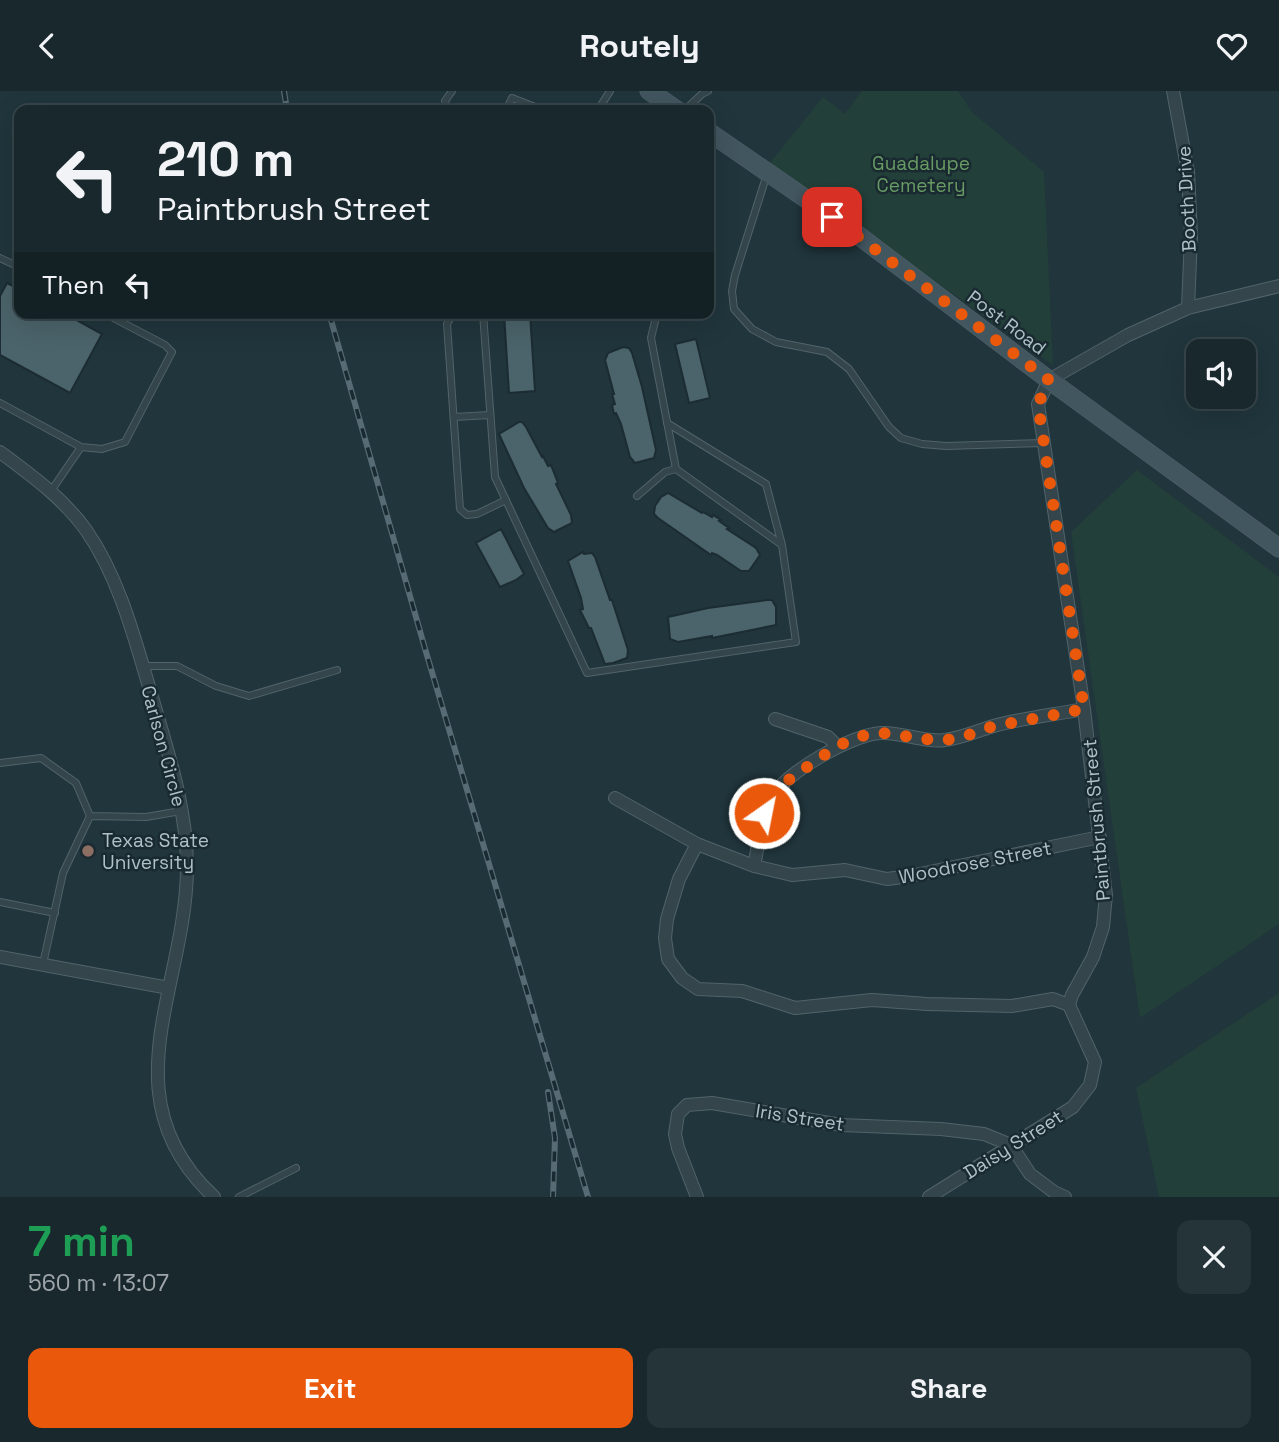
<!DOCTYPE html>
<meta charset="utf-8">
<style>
body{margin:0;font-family:"Space Grotesk",sans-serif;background:#253439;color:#f1f3f6;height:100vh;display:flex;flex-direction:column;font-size:26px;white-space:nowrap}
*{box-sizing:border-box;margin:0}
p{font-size:23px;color:#9fa6aa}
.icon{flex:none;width:38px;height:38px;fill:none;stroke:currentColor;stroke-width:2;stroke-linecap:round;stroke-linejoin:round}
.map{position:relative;height:1106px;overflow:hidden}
.drawer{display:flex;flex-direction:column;background:#18282d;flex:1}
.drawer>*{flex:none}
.top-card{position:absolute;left:14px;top:14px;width:700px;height:214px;border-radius:14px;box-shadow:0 7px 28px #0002,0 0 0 2px #364449;background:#18282d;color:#f1f3f6;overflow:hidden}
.controls{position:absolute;left:1186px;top:248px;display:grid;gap:14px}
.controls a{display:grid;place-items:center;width:70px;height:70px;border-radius:14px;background:#18282d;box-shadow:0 7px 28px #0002,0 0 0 2px #364449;font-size:35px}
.pin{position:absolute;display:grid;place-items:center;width:60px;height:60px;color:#fff;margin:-30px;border-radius:14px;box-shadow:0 4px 10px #0006}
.me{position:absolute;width:77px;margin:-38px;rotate:33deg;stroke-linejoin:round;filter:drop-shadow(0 0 5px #0008)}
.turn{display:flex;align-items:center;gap:24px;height:147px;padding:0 28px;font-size:32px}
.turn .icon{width:91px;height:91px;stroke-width:2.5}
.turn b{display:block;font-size:49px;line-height:60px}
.then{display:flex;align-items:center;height:66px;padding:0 28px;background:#0003;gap:14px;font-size:26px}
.round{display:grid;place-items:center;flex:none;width:74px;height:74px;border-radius:14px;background:#253439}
.summary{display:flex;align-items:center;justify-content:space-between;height:119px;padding:0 28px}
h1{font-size:42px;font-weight:700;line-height:52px;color:#1e9e55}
.cta{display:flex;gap:14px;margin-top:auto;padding:14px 28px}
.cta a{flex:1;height:80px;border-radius:14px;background:#ea580c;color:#fff;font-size:28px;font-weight:700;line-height:80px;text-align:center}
.cta a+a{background:#253439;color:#f1f3f6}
header{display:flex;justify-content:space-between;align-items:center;height:91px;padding:0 28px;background:#18282d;font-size:32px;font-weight:700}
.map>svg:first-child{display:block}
.green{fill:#233f39}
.building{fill:#4b636a;stroke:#1c2c33;stroke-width:2}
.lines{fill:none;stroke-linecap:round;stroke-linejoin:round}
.lane-casing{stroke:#52636a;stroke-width:8}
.street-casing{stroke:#52636a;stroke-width:14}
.secondary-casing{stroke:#52636a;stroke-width:19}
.lane{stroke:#34464c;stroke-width:6}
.street{stroke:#34464c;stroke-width:12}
.secondary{stroke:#425660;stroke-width:18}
.rail-casing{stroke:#566b74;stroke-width:6}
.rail{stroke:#1a2a31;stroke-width:3.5;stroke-dasharray:10;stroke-linecap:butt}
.route{stroke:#ea580c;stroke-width:12;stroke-dasharray:0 21.6}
.education-dot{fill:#8d6e63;stroke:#1a2a31;stroke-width:2.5}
.labels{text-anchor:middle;stroke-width:5;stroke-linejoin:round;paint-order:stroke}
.park-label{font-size:19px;fill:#699b64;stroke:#1a2a31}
.street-label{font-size:19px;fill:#afc1c8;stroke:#1a2a31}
.poi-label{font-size:19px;fill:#afc1c8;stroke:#1a2a31;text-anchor:start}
</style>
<header><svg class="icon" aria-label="back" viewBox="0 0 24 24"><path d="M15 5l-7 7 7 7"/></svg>Routely<svg class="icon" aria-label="heart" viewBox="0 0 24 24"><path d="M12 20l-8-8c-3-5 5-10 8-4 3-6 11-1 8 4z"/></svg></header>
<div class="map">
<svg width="1279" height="1106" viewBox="0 0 1279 1106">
<rect width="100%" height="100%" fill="#20353c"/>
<path class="green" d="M 862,0 L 958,0 L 972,21 L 1044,81 L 1053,274 L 769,73 L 823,6 L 845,23 Z
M 1137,379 L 1279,486 L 1279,833 L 1140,927 L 1071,441 Z
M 1279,902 L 1279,1106 L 1159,1106 L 1136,997 Z"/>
<path class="building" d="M 7,192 L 19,198 L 19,222 L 64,222 L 102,243 L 70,302 L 0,264 L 0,205 Z
M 504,222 L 530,222 L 535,300 L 509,302 Z
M 696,248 L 710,307 L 689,312 L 675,253 Z
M 623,256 L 629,257 L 632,262 L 642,296 L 656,359 L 654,367 L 635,372 L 630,366 L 621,333 L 616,322 L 614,323 L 612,314 L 615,313 L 612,303 L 614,303 L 605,269 L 608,262 Z
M 519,331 L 522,331 L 526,336 L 542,366 L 543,365 L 548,375 L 551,374 L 558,392 L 556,393 L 571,424 L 572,432 L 554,441 L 548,437 L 524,397 L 499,343 Z
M 668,402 L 702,422 L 703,421 L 712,426 L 713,424 L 721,429 L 719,430 L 729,437 L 727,438 L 756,457 L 760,464 L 749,480 L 741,480 L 717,464 L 712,462 L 711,464 L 658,427 L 654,423 L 655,415 L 661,406 Z
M 501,438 L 524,483 L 516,489 L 500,496 L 476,452 Z
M 583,461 L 584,463 L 592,462 L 595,466 L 610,509 L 612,509 L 628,559 L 627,567 L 613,572 L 605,573 L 591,537 L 589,537 L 580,519 L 583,518 L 581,507 L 568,470 Z
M 767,509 L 772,509 L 776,516 L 776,534 L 712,547 L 712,545 L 678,551 L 670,548 L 668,526 L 708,517 Z"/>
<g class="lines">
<g class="lane-casing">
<path id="lane" d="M 447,19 L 445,10 L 452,0
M 506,19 L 512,7 L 543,19
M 598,19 L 610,0
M 685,19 L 702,3 L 708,0
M 767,83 L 735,184 L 732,200 L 734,218 L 752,238 L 776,251 L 827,261 L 849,278 L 889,336 L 901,347 L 922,353 L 946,355 L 1044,352
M 0,167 L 19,176
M 458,222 L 451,226 L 447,233 L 460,418 L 467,424 L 477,423 L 506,409
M 483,222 L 495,386 L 587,582 L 796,551 L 782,454 L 676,378 L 651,247 L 657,222
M 0,312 L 81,356 L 51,400
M 454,326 L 490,324
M 667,332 L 766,393 L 782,454
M 81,356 L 102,358 L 125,351 L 172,261 L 165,254 L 104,222
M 637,405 L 665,381 L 676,378
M 143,575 L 177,575 L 216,595 L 249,605 L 337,579
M 0,672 L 41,667 L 76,692 L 90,725
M 0,811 L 55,822
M 43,873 L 63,782 L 90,725 L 146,726 L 181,720
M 239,1106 L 296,1077"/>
</g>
<g class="street-casing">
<path id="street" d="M 1173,0 L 1188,81 L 1191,145 L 1188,217
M 0,361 C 31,384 63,407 86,439 C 120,488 135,549 152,606 C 168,661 187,718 187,776 C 187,895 106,1006 214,1106
M 775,628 L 828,646 L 837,655
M 615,707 L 697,753 L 754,775 L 792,784 L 845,779 L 887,788 L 910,785 L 1100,746
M 697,753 L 679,788 L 667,828 L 665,847 L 668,868 L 682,887 L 698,898 L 742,900 L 795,917 L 872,909 L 927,913 L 1012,915 L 1053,908 L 1069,914
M 754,775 C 759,753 760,728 770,708 C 783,683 852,643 881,642 C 902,641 924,652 945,649 C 961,647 975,641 990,636 C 1021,627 1053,624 1084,618
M 0,866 L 169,897
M 697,1106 L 678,1057 L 675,1043 L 678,1023 L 687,1014 L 712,1012 L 841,1034 L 941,1038 L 984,1043 L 1011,1054 L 1030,1083 L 1054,1101 L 1065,1106
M 929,1106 L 1073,1016 L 1090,994 L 1095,971 L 1069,914 L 1072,904 L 1093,866 L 1103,836 L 1106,804 L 1084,618 L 1038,313 L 1049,289 L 1128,244 L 1188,217 L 1279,195"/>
</g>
<g class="secondary-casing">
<path id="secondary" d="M 649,0 L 677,19
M 709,41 L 854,141 L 1049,289 L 1279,457"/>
</g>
<use href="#lane" class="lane"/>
<use href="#street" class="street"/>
<use href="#secondary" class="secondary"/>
<g class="rail-casing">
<path id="rail" d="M 284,0 L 287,19
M 329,222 L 426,561 L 588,1106
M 548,1001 L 555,1047 L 553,1106"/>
</g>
<use href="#rail" class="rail"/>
</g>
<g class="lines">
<path class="route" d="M 764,722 L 771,705 L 780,695 L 837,655 L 862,645 L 882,642 L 941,650 L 963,646 L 991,636 L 1084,618 L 1038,313 L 1049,289 L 832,126"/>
</g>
<circle class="education-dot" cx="88" cy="760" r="7"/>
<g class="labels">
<g class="park-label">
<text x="921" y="79">Guadalupe<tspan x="921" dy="22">Cemetery</tspan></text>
</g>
<g class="street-label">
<text transform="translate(1186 108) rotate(-93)" y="7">Booth Drive</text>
<text transform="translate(1007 231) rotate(37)" y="7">Post Road</text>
<text transform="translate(164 655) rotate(75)" y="7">Carlson Circle</text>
<text transform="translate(1096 729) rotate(-95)" y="7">Paintbrush Street</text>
<text transform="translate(975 771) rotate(-11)" y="7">Woodrose Street</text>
<text transform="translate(800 1026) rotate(9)" y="7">Iris Street</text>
<text transform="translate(1013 1053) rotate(-32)" y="7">Daisy Street</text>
</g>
<g class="poi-label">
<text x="102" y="756">Texas State<tspan x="102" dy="22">University</tspan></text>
</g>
</g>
</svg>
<div class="controls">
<a><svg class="icon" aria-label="sound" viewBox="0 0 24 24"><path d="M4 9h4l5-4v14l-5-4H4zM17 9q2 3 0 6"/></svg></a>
</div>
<div class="pin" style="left:832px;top:126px;background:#d93025"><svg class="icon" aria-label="arrive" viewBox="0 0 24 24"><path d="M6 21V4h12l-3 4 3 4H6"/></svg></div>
<svg class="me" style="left:764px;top:722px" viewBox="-20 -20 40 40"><circle r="17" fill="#ea580c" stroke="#fff" stroke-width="3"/><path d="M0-11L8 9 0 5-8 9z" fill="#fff"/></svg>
<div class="top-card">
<div class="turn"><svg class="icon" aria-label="left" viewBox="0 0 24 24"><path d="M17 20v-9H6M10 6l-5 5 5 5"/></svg><div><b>210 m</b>Paintbrush Street</div></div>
<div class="then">Then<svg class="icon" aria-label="left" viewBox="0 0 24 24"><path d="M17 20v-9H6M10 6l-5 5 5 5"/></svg></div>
</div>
</div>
<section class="drawer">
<div class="summary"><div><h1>7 min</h1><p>560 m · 13:07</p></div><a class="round"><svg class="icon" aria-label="close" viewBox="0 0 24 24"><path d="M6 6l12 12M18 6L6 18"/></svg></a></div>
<div class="cta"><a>Exit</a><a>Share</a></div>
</section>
